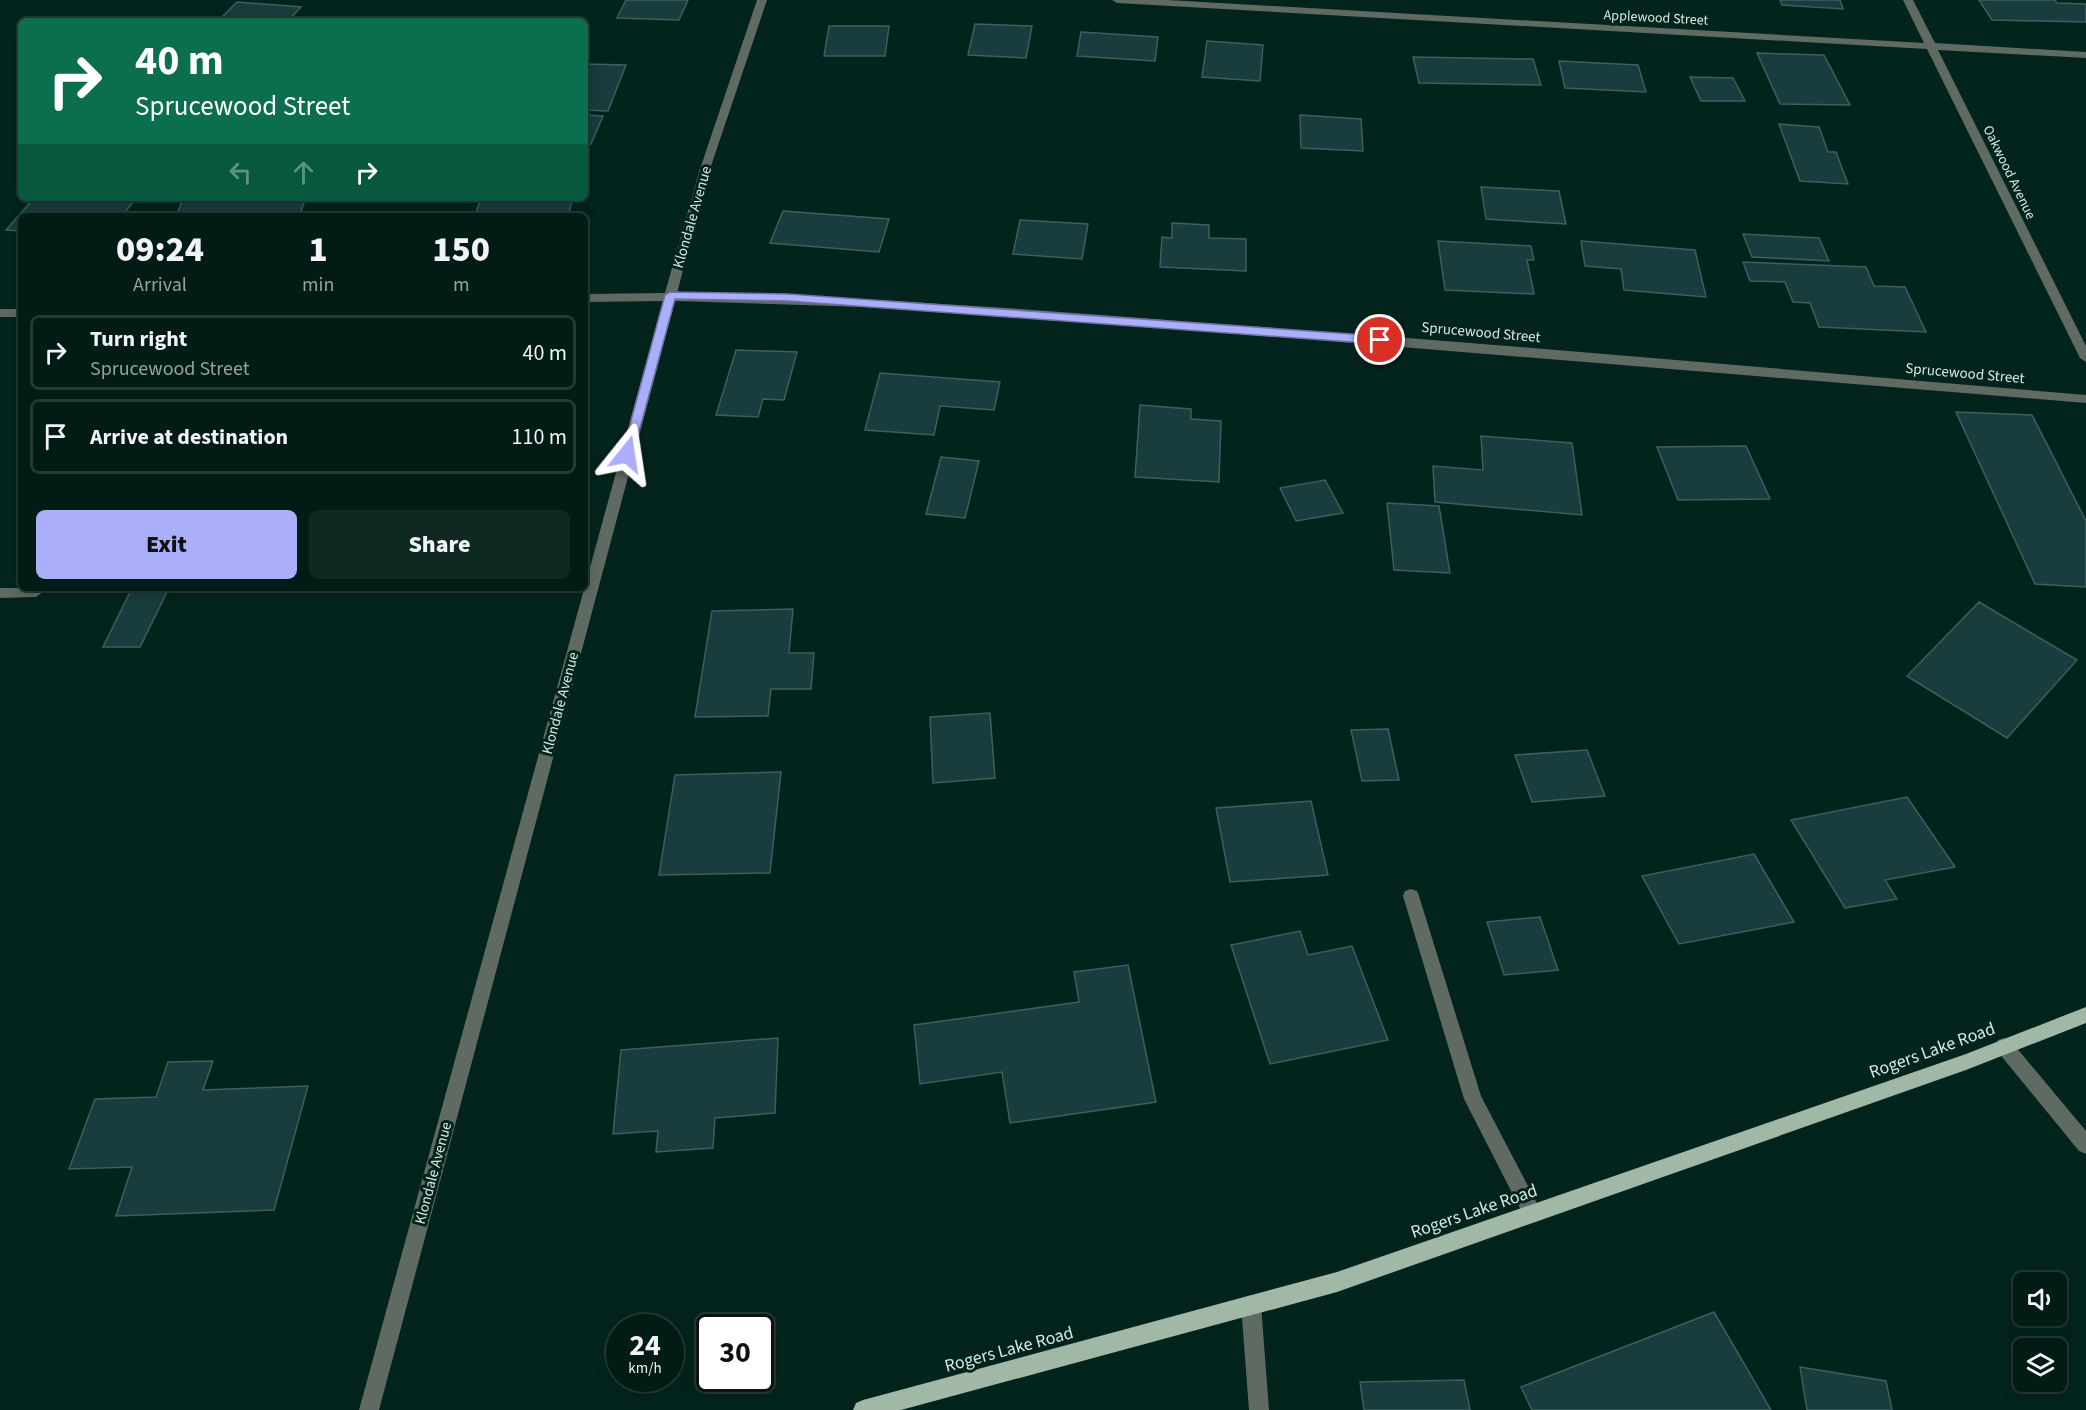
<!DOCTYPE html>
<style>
body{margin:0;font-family:"Source Sans 3",sans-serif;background:#102822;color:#f1f3f6;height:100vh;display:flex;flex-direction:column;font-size:22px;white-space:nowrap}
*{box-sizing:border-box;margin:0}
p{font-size:20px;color:#96a1a0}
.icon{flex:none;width:33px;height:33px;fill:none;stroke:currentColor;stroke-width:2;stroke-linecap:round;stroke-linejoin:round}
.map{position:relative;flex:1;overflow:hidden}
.side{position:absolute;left:18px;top:213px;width:570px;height:378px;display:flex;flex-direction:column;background:#021b15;border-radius:9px;box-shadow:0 3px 15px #0003,0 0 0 2px #233934}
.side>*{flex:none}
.top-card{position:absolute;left:18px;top:18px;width:570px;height:183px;border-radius:9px;box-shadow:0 3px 15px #0003,0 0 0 2px #233934;background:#0b6e4f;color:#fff;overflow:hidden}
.fabs{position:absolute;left:2013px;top:1272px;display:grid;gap:12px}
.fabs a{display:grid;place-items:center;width:54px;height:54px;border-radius:9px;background:#021b15;box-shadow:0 3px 15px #0003,0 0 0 2px #233934;font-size:30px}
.speed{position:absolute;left:606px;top:1314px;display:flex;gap:12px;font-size:30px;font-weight:700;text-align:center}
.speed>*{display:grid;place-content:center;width:78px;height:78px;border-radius:50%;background:#021b15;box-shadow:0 3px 15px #0003,0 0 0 2px #233934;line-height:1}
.speed small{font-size:15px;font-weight:400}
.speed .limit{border:3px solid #111;border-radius:9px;background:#fff;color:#111}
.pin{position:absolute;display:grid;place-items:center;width:51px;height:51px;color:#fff;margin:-26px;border:3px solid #fff;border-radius:50%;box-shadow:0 2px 6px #0007}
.me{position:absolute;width:66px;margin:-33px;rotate:15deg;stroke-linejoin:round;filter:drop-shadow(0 0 4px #0008)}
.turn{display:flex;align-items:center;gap:21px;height:126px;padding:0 18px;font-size:27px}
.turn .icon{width:78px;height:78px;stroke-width:2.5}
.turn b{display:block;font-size:42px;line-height:51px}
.lanes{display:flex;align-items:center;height:57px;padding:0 18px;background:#0003;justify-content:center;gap:30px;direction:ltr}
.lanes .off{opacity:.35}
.eta{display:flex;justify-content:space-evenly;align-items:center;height:102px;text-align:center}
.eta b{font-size:36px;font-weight:800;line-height:42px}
.cta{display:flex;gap:12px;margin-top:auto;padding:12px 18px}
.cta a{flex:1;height:69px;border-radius:9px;background:#abaffb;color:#111;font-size:24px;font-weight:800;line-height:69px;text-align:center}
.cta a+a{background:#102822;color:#f1f3f6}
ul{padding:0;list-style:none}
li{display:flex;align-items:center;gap:18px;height:75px;margin:0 12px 9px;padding:0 6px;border:3px solid #233934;border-radius:9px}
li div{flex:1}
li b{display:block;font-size:22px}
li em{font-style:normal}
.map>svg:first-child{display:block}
.building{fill:#193c3d;stroke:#3c5f5f;stroke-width:1.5}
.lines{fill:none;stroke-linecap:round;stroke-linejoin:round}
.minor{fill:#5f6a62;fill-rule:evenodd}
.major{fill:#a1b8a7;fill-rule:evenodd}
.route{fill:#abaffb;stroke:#6f72a3;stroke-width:1.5}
.labels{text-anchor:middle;stroke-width:6;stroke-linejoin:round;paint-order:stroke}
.far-street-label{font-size:14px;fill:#d6e7e2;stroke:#03241c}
.street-label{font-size:15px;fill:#d6e7e2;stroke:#03241c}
.near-street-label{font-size:18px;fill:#d6e7e2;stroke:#03241c}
</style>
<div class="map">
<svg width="2086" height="1410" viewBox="0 0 2086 1410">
<rect width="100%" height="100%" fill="#03241c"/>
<path class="building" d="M 626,0 L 688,0 L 679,20 L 617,18 Z
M 1780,0 L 1840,0 L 1843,9 L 1782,5 Z
M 1979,0 L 2055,0 L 2057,3 L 2086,4 L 2086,22 L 1992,20 Z
M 237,2 L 301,7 L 288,21 L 218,21 Z
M 975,24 L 1032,26 L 1026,58 L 968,55 Z
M 829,26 L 889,26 L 885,56 L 824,56 Z
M 1081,32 L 1158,37 L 1155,61 L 1077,56 Z
M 1207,41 L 1263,45 L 1260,81 L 1202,77 Z
M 1757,53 L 1824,55 L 1850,105 L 1780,104 Z
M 1413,57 L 1533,59 L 1541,85 L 1419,83 Z
M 1559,61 L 1638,65 L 1646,92 L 1565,88 Z
M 585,64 L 626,65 L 608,111 L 585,110 Z
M 1690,77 L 1733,78 L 1745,101 L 1701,101 Z
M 585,115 L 603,116 L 591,144 L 585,144 Z
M 1300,115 L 1361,119 L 1363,151 L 1301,148 Z
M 1779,124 L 1819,127 L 1828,152 L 1836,152 L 1848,184 L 1800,181 Z
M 1481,187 L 1559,191 L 1566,224 L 1486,219 Z
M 34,198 L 87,200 L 88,198 L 136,198 L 122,216 L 21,216 L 21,231 L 6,230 Z
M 306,198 L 299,216 L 176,216 L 182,202 Z
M 481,198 L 573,198 L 568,216 L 475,216 Z
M 783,211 L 889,219 L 879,252 L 770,243 Z
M 1020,220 L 1088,224 L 1082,259 L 1013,254 Z
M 1172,223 L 1209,225 L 1209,238 L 1246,239 L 1246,271 L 1160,267 L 1162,237 L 1172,238 Z
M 1743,234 L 1819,238 L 1829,261 L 1752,257 Z
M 1438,241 L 1531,246 L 1534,260 L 1527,260 L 1534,294 L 1445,290 Z
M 1581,241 L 1695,250 L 1706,297 L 1624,290 L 1621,269 L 1585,266 Z
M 1743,262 L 1866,267 L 1874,286 L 1905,287 L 1926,332 L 1819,327 L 1810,303 L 1793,302 L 1785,282 L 1750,281 Z
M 736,350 L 797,352 L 784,400 L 763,399 L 758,417 L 716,415 Z
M 880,373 L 1000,382 L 994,410 L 940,406 L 934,435 L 865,430 Z
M 1140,405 L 1191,409 L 1191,419 L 1221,421 L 1219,482 L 1135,477 Z
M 1956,412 L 2032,415 L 2086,521 L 2086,587 L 2035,584 Z
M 1481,436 L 1572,443 L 1582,515 L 1435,502 L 1433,466 L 1483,470 Z
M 1746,446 L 1770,499 L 1678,500 L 1657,447 Z
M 941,457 L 979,461 L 965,518 L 926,514 Z
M 1325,480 L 1343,513 L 1296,521 L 1280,488 Z
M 1387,503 L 1439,506 L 1450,573 L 1394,570 Z
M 131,590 L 168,590 L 140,647 L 103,647 Z
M 1979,602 L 2077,660 L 2007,738 L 1907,676 Z
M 793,609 L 789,653 L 814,653 L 811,689 L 771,689 L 768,716 L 695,717 L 712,611 Z
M 990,713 L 995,778 L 933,783 L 930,717 Z
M 1388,729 L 1399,780 L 1362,781 L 1351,730 Z
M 1587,750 L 1605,796 L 1532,802 L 1515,755 Z
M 781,772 L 770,873 L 659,875 L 675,775 Z
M 1907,797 L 1955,867 L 1885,880 L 1897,899 L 1845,908 L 1791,820 Z
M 1311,801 L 1328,875 L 1230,882 L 1216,808 Z
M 1754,854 L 1794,922 L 1679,944 L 1642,876 Z
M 1540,917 L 1558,970 L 1504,975 L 1487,922 Z
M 1300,931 L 1308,955 L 1352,946 L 1388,1040 L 1270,1064 L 1231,945 Z
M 1128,965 L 1156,1102 L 1010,1123 L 1002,1072 L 920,1084 L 914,1025 L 1079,1002 L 1074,972 Z
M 778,1038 L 775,1113 L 715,1118 L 713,1148 L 656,1152 L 658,1131 L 613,1134 L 621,1050 Z
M 213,1061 L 203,1090 L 308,1086 L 274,1210 L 116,1216 L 132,1167 L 69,1169 L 95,1099 L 156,1097 L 168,1062 Z
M 1714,1312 L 1771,1410 L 1532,1410 L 1521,1387 Z
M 1800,1367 L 1886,1381 L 1892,1410 L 1807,1410 Z
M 1464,1380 L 1470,1410 L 1364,1410 L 1360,1382 Z"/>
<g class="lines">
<path class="minor" d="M 757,0 L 767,0 L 709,172 L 677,293 C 850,295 1022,309 1194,322 C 1492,343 1789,370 2086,395 L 2086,403 L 1144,326 L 864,307 L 675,301 L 379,1410 L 359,1410 L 663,301 L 585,302 L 585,294 L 665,293 L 699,172 Z
M 1112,0 L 1167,0 L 1924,43 L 1903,0 L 1913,0 L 1935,43 L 2086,52 L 2086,58 L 1938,50 L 2086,346 L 2086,362 L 2080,358 L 1927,49 L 1117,3 Z
M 0,309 L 21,309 L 21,317 L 0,317 Z
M 0,588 L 40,588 L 43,592 L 36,597 L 0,598 Z
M 1411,889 L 1417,891 L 1419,896 L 1481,1096 L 1542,1213 L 1540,1220 L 1533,1222 L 1526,1220 L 1464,1099 L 1403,896 L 1405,891 Z
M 2004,1038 L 2010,1040 L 2086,1131 L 2086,1154 L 2079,1151 L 1998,1052 L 1995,1046 L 1998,1040 Z
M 1251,1295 L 1258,1298 L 1261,1305 L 1269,1410 L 1249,1410 L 1241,1305 L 1244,1298 Z"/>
<path class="major" d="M 2086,1007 L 2086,1023 L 1966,1070 L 1337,1292 L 901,1410 L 853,1410 L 856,1403 L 863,1400 L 1337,1272 L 1966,1054 Z"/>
</g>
<path class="route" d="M 670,292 L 788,294 L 1380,336 L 1386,340 L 1380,344 L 788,301 L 675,299 L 633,454 L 627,459 L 622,454 L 665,295 Z"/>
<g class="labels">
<g class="far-street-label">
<text transform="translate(1656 17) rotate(3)" y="5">Applewood Street</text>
<text transform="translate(2010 172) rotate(64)" y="5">Oakwood Avenue</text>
</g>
<g class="street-label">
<text transform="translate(692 217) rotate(-74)" y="5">Klondale Avenue</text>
<text transform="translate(1481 332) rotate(5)" y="5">Sprucewood Street</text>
<text transform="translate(1965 373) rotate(5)" y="5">Sprucewood Street</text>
<text transform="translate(560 703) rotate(-75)" y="5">Klondale Avenue</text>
<text transform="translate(433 1173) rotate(-75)" y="5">Klondale Avenue</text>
</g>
<g class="near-street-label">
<text transform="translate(1932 1050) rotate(-20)" y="6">Rogers Lake Road</text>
<text transform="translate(1474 1211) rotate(-19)" y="6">Rogers Lake Road</text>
<text transform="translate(1009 1349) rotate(-15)" y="6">Rogers Lake Road</text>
</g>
</g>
</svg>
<div class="fabs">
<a><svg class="icon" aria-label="sound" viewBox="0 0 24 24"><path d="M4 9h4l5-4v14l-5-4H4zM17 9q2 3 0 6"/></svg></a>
<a><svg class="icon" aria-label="layers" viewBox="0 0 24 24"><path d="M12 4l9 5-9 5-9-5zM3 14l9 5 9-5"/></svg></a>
</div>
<div class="speed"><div>24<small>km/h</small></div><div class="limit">30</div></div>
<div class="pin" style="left:1380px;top:340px;background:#d93025"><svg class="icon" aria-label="arrive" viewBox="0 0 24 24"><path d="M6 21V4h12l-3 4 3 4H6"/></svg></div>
<svg class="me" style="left:627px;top:454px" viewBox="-20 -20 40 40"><path d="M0-17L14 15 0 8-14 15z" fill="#abaffb" stroke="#fff" stroke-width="4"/></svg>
<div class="top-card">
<div class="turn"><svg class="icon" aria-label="right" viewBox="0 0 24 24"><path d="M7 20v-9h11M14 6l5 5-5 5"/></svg><div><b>40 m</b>Sprucewood Street</div></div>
<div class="lanes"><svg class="icon off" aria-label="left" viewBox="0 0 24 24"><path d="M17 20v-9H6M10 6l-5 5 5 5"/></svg><svg class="icon off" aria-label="ahead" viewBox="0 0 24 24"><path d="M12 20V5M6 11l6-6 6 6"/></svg><svg class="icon" aria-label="right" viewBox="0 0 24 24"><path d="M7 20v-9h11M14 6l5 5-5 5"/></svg></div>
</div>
<section class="side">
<div class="eta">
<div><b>09:24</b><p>Arrival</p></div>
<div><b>1</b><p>min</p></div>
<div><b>150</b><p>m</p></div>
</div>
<ul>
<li><svg class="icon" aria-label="right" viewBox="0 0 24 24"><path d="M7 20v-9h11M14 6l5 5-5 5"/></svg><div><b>Turn right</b><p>Sprucewood Street</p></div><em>40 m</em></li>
<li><svg class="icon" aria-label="arrive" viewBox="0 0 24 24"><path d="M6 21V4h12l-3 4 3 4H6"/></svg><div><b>Arrive at destination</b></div><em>110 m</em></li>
</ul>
<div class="cta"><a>Exit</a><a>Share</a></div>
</section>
</div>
